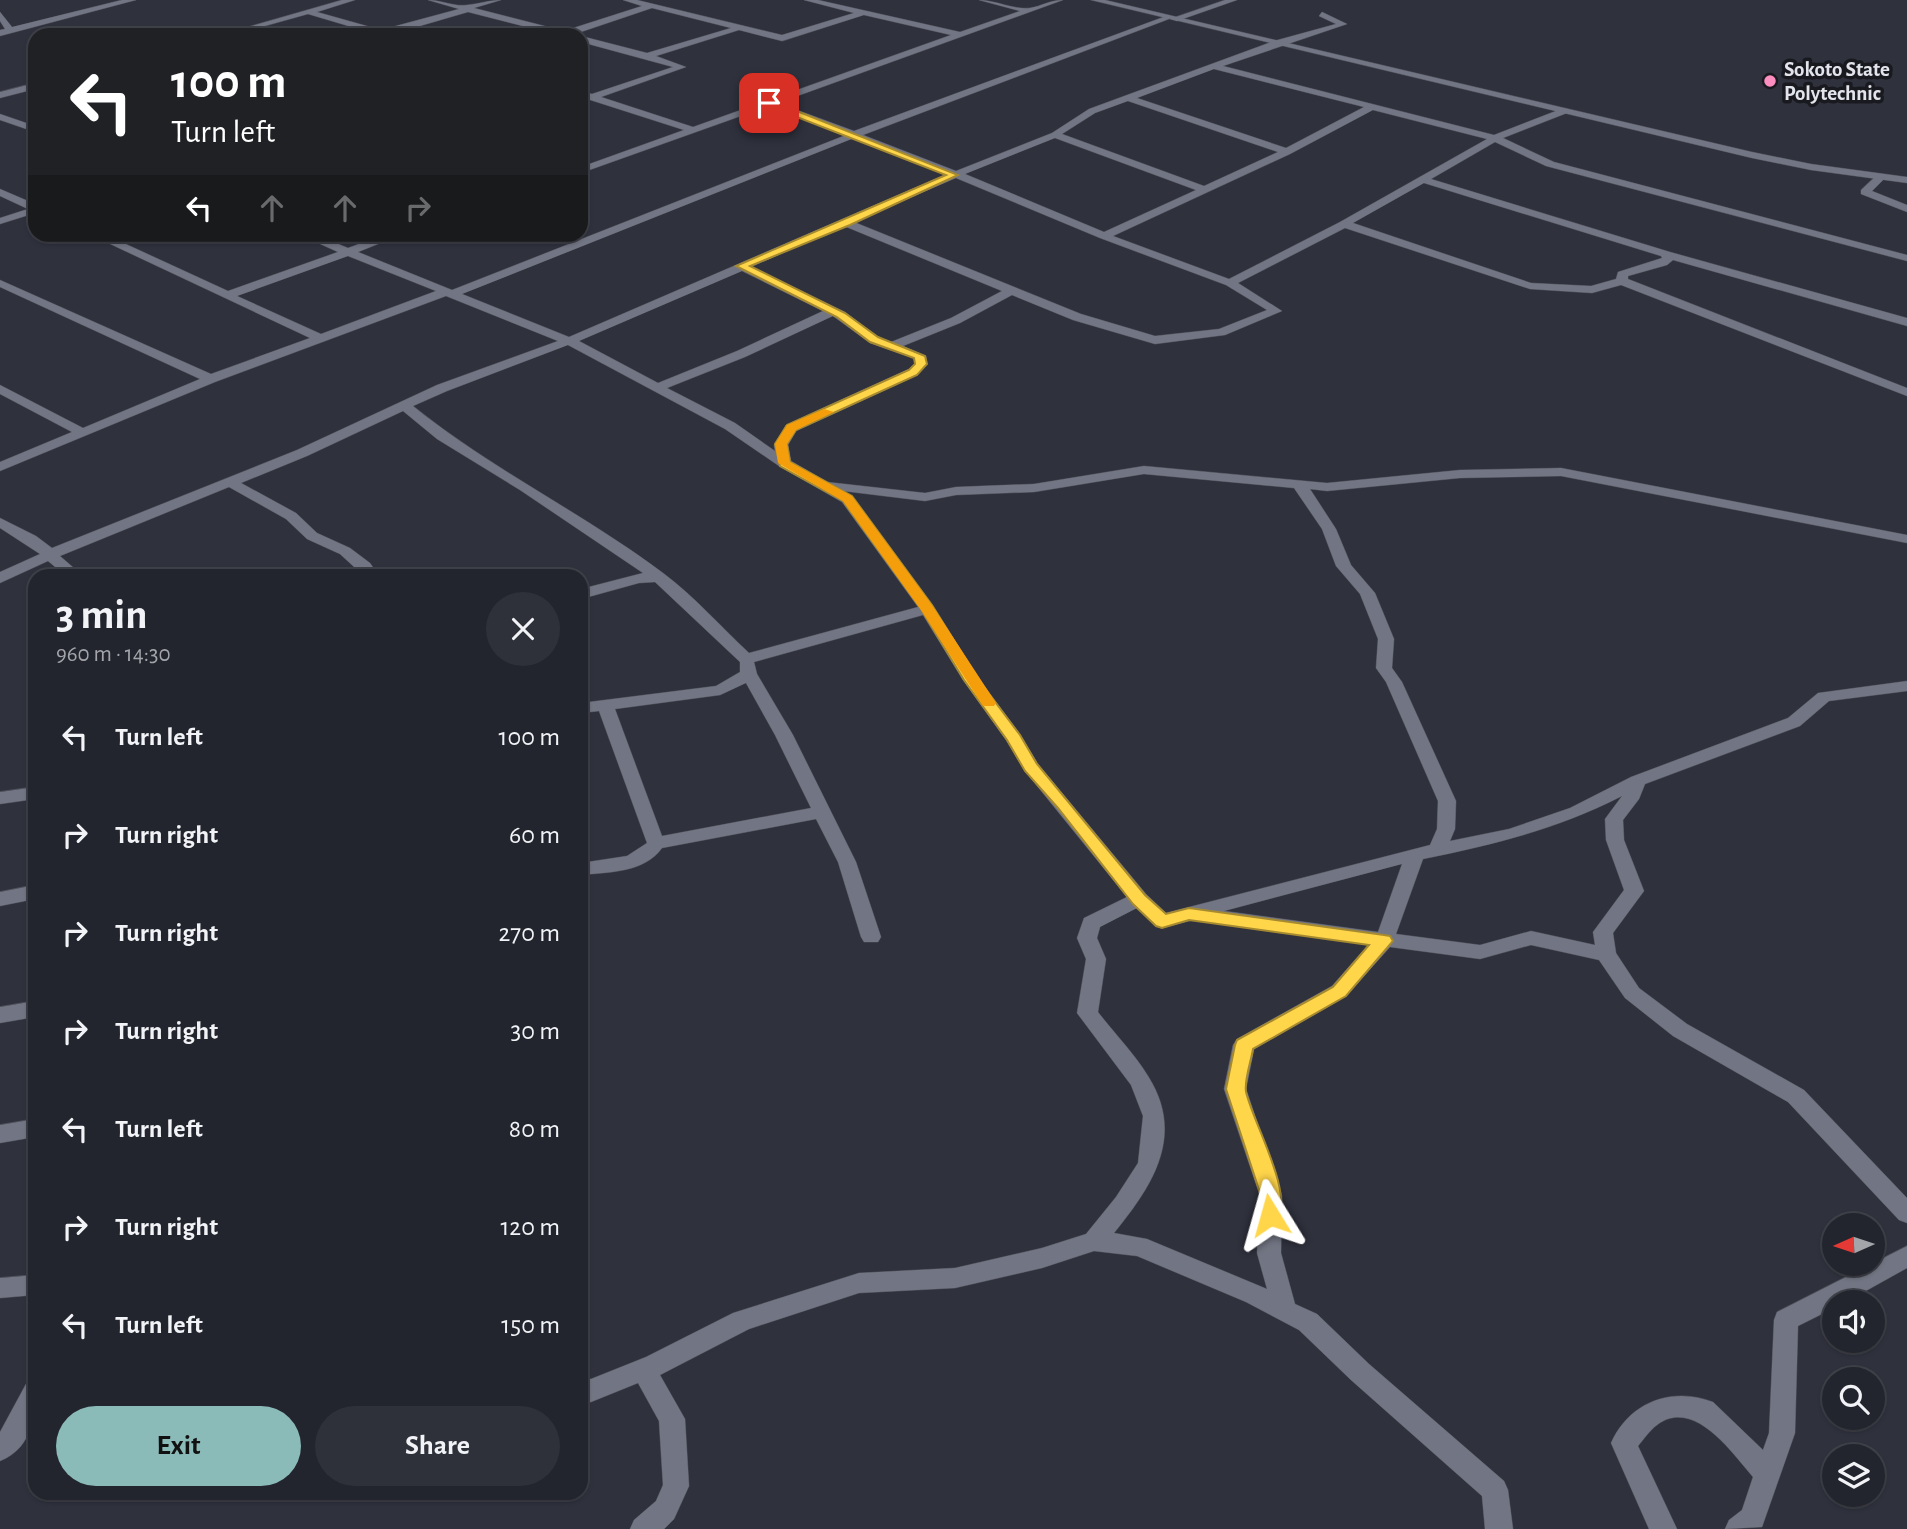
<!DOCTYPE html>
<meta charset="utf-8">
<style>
body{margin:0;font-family:"Alegreya Sans",sans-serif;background:#2f313a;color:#f1f3f6;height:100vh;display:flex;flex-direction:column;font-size:26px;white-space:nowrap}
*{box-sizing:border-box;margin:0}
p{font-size:23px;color:#a3a5aa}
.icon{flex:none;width:38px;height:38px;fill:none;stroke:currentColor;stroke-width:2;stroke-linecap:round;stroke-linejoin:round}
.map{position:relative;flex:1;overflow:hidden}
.panel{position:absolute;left:28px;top:569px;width:560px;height:931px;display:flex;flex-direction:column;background:#23252e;border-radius:21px;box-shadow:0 2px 5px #0004,0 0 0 2px #40424a}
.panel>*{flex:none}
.guide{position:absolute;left:28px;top:28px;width:560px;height:214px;border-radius:21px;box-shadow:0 2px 5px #0004,0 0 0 2px #40424a;background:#202124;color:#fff;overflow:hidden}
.needle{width:46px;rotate:267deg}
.controls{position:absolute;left:1822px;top:1213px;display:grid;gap:14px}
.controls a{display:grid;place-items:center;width:63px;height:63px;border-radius:50%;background:#23252e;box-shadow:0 2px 5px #0004,0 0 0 2px #40424a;font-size:35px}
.pin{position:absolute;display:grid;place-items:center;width:60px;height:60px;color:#fff;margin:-30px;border-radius:14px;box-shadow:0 4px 10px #0006}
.me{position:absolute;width:77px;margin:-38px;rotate:352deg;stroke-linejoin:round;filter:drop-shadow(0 0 5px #0008)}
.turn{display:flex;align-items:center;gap:24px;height:147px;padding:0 28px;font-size:32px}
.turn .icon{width:91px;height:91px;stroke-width:2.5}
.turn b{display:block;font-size:49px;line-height:60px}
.lanes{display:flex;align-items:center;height:66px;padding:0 28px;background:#0003;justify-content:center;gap:35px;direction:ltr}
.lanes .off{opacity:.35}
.round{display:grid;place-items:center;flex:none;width:74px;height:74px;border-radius:37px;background:#2f313a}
.overview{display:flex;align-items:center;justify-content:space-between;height:119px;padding:0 28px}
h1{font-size:42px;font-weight:700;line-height:52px}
.cta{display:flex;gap:14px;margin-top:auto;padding:14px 28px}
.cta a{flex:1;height:80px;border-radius:42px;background:#8bbbb9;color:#111;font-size:28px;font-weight:700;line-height:80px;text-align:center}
.cta a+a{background:#2f313a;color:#f1f3f6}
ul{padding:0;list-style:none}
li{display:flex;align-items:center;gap:21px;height:98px;padding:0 28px}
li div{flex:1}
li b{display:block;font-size:26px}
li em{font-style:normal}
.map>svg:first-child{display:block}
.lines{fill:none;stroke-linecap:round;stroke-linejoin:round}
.street-casing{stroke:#4d4e58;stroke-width:1}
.secondary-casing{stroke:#4d4e58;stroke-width:1}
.street{fill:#727583;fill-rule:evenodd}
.secondary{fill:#727583;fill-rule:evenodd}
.route{fill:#ffd54a;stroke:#a68a30;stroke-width:2}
.slow{fill:#f59e0b}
.poi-dot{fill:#fd8ec0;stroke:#191a1f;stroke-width:2.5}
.labels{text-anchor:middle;stroke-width:7;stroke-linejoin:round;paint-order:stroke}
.far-poi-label{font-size:21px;font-weight:bold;fill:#e3e5ed;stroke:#191a1f;text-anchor:start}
</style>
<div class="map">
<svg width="1907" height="1529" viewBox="0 0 1907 1529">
<rect width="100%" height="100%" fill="#2f313d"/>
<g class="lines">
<g class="street-casing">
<path id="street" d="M 122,0 L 136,0 L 0,36 L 0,30 L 5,29 L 0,21 L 0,12 L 12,27 Z
M 342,0 L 355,0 L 317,12 L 381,30 L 459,9 L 428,0 C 441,0 455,7 467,5 C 479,4 489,0 501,0 L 474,8 L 564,31 L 642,6 L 623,0 L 637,0 L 782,35 L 854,13 L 804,0 L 818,0 L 960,32 L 1020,11 L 979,0 C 995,0 1014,10 1030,8 C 1042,6 1050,0 1063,0 L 778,103 L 854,131 L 1169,15 L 1169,19 L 863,135 L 956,171 L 1052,133 L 1089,109 L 1274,41 L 1336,24 L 1319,16 L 1322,12 L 1347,24 L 1223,66 L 1494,135 L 1561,109 L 1567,109 L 1567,113 L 1503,138 L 1554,162 L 1907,255 L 1907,261 L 1546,166 L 1495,142 L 1431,179 L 1670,252 L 1907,318 L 1907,326 L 1673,260 L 1667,265 L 1628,276 L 1628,279 L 1907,388 L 1907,396 L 1621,285 L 1592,293 L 1530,289 L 1345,228 L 1238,283 L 1282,311 L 1225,335 L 1155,344 L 1073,320 L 1012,295 L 960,323 L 903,346 L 926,356 L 927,364 L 917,375 L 796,431 L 788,445 L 791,461 L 827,482 L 925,493 L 956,487 L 1034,484 L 1144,466 L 1327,483 L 1460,470 L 1561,468 L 1907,535 L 1907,543 L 1561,476 L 1460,478 L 1327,491 L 1310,489 L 1336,529 L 1351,565 L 1375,593 L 1394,639 L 1392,668 L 1402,682 L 1456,801 L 1455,829 L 1450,841 L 1509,829 L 1570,808 L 1631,777 L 1788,718 L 1818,693 L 1907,681 L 1907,691 L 1829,701 L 1800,726 L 1645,784 L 1639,799 L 1623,820 L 1624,840 L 1644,891 L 1613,933 L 1616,953 L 1639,988 L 1687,1024 L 1804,1090 L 1907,1198 L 1907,1223 L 1899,1220 L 1788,1102 L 1673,1036 L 1625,998 L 1599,960 L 1531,945 L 1480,959 L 1390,947 L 1346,996 L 1254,1049 L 1246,1089 L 1282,1196 L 1281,1253 L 1295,1304 L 1317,1314 L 1369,1364 L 1504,1481 L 1508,1490 L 1513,1529 L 1485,1529 L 1482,1496 L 1351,1380 L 1299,1330 L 1246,1302 L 1137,1256 L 1094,1251 L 1042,1268 L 955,1288 L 859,1293 L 749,1329 L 660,1375 L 685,1419 L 689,1486 L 674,1519 L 664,1529 L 630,1529 L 634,1520 L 656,1501 L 663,1485 L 659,1421 L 638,1383 L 591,1402 L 581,1403 L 581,1379 L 591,1379 L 646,1357 L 733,1313 L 859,1273 L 955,1268 L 1042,1248 L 1086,1234 L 1116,1197 L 1138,1163 L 1143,1116 L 1131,1085 L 1077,1013 L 1086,959 L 1077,938 L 1084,918 L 1127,897 L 1025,771 L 1006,740 L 963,680 L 923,615 L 754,662 L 757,674 L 793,735 L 856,862 L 881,937 L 878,942 L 864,942 L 861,937 L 838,862 L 816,819 L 662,848 C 644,873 609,872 581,875 L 581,863 L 627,856 L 647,843 L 599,711 L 581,713 L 581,703 L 716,686 L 740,672 L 740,662 L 655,582 L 639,583 L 581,599 L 581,589 L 643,573 L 520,490 L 437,439 L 403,411 L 307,456 L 241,483 L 296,513 L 317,533 L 350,548 L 370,563 L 379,576 L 364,576 L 340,554 L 307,539 L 286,519 L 229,487 L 60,556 L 83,576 L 66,576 L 48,561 L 0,583 L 0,572 L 40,554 L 0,528 L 0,518 L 36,536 L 52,548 L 297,450 L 437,385 L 558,341 L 446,296 L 215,382 L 0,471 L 0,462 L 72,432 L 0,394 L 0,385 L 83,428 L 200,379 L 0,287 L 0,280 L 211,374 L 310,338 L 89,234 L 104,234 L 228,291 L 338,252 L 298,234 L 314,234 L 348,248 L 386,234 L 403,234 L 358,252 L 452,290 L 846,135 L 769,106 L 581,173 L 581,167 L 684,130 L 581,97 L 581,91 L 592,94 L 673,67 L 581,42 L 581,36 L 647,53 L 731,28 L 652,8 L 572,35 L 558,35 L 468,12 L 389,35 L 369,35 L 372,33 L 308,14 L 233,35 L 220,35 ZM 864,15 L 951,35 L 693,127 L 601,97 L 686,67 L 656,56 L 739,30 L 782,41 ZM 1214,69 L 1364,107 L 1286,148 L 1137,98 ZM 1128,101 L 1278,152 L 1204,186 L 1062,134 L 1095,113 ZM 1373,110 L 1487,139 L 1340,222 L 1229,279 L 1113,236 L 1290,154 ZM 854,138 L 947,174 L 569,337 L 462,294 ZM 1055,138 L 1196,190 L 1104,232 L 965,174 ZM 956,178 L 1100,238 L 1226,285 L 1267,310 L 1219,329 L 1155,336 L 1081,314 L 854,222 ZM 1424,183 L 1661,256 L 1662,258 L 1618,272 L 1616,279 L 1591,286 L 1531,283 L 1353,223 ZM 844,226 L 1002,291 L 951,318 L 891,342 L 878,337 L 845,312 L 751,267 ZM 348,256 L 436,291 L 321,334 L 237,296 ZM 742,271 L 823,311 L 737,351 L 658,383 L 579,341 ZM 833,316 L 870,343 L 914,358 L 915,363 L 909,369 L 786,425 L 774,445 L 775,451 L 735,423 L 667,388 L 745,357 ZM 568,345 L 725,429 L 779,466 L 842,502 L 918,607 L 749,653 C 721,627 694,596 663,573 C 583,513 491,469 413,406 L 447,391 ZM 1144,474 L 1294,488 L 1322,529 L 1336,566 L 1360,594 L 1378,639 L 1376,668 L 1386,682 L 1438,801 L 1437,829 L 1430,845 L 1166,913 L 1146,894 L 1038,764 L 1020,734 L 978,678 L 933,606 L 852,496 L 843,491 L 925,501 L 956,495 L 1034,492 ZM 746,683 L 775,735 L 811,808 L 662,836 L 615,709 L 720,695 ZM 1622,796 L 1605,819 L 1606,840 L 1624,890 L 1593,932 L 1595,945 L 1531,931 L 1480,945 L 1396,934 L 1423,859 C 1495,844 1555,830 1622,796 ZM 1402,864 L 1378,932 L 1224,911 ZM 1137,908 L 1155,926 L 1162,928 L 1193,920 L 1369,944 L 1332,986 L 1237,1039 L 1233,1045 L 1224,1089 L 1260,1196 L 1257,1253 L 1267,1289 L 1147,1239 L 1114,1233 C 1152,1186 1186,1136 1148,1076 C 1134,1053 1114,1033 1098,1012 L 1106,959 L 1097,938 L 1100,927 Z
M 1225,0 L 1237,0 L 1177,21 L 1170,19 Z
M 35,83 L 35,89 L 0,98 L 0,92 Z
M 0,114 L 35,126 L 35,132 L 0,120 Z
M 1876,176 L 1885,178 L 1872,191 L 1907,205 L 1907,212 L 1861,194 L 1861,190 Z
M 0,189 L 35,204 L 35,213 L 0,224 L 0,218 L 28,209 L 0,196 Z
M 35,787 L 35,799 L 0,804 L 0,792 Z
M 35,885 L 35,899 L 0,906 L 0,892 Z
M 35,1001 L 35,1017 L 0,1023 L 0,1007 Z
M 35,1119 L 35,1137 L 0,1143 L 0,1125 Z
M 1907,1246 L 1907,1268 L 1846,1302 L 1834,1302 L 1834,1308 L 1798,1326 L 1795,1433 L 1762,1527 L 1725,1529 L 1729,1520 L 1742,1510 L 1753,1477 C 1732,1453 1694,1397 1657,1425 C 1650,1430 1644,1439 1638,1446 L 1677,1529 L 1649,1529 L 1611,1443 C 1629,1402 1672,1386 1713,1402 L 1763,1450 L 1769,1433 L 1774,1320 L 1777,1312 Z
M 35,1275 L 35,1295 L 0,1298 L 0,1278 Z
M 35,1380 C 35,1412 35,1447 0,1461 L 0,1432 L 26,1384 Z"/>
</g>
<g class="secondary-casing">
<path id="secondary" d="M 1091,0 L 1105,0 L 1752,152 L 1811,164 L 1907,177 L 1907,183 L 1811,170 L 1752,158 Z"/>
</g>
<use href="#street" class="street"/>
<use href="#secondary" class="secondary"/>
</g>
<path class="route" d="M 769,100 L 958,175 L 850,225 L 750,266 L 845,313 L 878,337 L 925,356 L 927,364 L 917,375 L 796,430 L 787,444 L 790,462 L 852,496 L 932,605 L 978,679 L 1020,735 L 1037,764 L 1145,895 L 1166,914 L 1189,908 L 1384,935 L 1390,936 L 1393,941 L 1346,996 L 1253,1049 C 1251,1062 1244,1080 1246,1092 C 1254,1125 1293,1191 1278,1221 L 1270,1224 L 1263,1221 L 1260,1215 L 1261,1196 L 1226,1089 L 1235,1045 L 1237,1040 L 1333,987 L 1369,945 L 1189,920 L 1162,928 L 1156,926 L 1133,904 L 1058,808 L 1025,771 L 1007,740 L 964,680 L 921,609 L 843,501 L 780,466 L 775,444 L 787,425 L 909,370 L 915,364 L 914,358 L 870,342 L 837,317 L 736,266 L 946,175 L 766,105 Z"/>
<path class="slow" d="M 824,409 L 834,412 L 796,430 L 787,444 L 790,462 L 852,496 L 932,605 L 996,703 L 994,706 L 983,706 L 921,610 L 843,501 L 778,463 L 775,444 L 787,425 Z"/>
<circle class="poi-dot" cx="1770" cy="81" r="7"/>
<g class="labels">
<g class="far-poi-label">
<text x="1784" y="76">Sokoto State<tspan x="1784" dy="24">Polytechnic</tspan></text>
</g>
</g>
</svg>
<div class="controls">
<a><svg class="needle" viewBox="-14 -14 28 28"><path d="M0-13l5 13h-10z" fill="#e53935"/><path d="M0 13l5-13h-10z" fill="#a3a5aa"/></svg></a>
<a><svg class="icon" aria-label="sound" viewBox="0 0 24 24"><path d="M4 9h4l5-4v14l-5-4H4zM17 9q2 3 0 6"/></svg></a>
<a><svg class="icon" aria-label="search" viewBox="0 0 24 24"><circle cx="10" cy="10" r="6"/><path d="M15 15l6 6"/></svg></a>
<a><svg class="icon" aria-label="layers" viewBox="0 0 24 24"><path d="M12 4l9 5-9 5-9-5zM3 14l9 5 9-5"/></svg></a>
</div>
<div class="pin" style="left:769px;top:103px;background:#d93025"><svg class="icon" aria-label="arrive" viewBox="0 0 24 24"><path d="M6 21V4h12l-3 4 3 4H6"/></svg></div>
<svg class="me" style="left:1270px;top:1215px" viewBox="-20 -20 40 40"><path d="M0-17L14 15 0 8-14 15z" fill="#ffd54a" stroke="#fff" stroke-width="4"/></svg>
<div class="guide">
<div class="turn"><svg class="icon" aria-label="left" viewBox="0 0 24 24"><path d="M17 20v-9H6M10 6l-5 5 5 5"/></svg><div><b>100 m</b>Turn left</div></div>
<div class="lanes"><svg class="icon" aria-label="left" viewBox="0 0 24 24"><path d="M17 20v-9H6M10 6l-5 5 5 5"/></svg><svg class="icon off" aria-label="ahead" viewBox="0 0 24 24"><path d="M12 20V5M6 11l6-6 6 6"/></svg><svg class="icon off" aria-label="ahead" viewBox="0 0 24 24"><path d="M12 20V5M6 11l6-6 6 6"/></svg><svg class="icon off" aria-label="right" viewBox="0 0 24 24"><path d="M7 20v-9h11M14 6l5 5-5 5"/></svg></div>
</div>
<section class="panel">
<div class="overview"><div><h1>3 min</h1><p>960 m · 14:30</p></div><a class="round"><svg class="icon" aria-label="close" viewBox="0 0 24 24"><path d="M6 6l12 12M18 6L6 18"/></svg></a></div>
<ul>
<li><svg class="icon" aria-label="left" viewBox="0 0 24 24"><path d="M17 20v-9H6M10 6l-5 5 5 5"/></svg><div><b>Turn left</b></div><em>100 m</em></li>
<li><svg class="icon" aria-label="right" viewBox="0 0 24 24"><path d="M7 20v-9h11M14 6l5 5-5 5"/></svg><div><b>Turn right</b></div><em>60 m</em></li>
<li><svg class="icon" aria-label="right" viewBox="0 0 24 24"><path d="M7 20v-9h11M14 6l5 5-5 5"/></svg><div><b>Turn right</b></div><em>270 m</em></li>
<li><svg class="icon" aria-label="right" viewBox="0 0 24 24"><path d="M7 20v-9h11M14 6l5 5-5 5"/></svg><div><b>Turn right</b></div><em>30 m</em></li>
<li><svg class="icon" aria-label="left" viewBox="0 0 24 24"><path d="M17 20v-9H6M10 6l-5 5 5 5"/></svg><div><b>Turn left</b></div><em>80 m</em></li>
<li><svg class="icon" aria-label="right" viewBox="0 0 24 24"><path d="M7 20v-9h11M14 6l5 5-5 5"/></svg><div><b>Turn right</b></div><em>120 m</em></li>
<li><svg class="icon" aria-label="left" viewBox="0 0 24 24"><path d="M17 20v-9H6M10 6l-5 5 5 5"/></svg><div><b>Turn left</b></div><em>150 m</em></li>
</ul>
<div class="cta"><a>Exit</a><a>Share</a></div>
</section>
</div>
